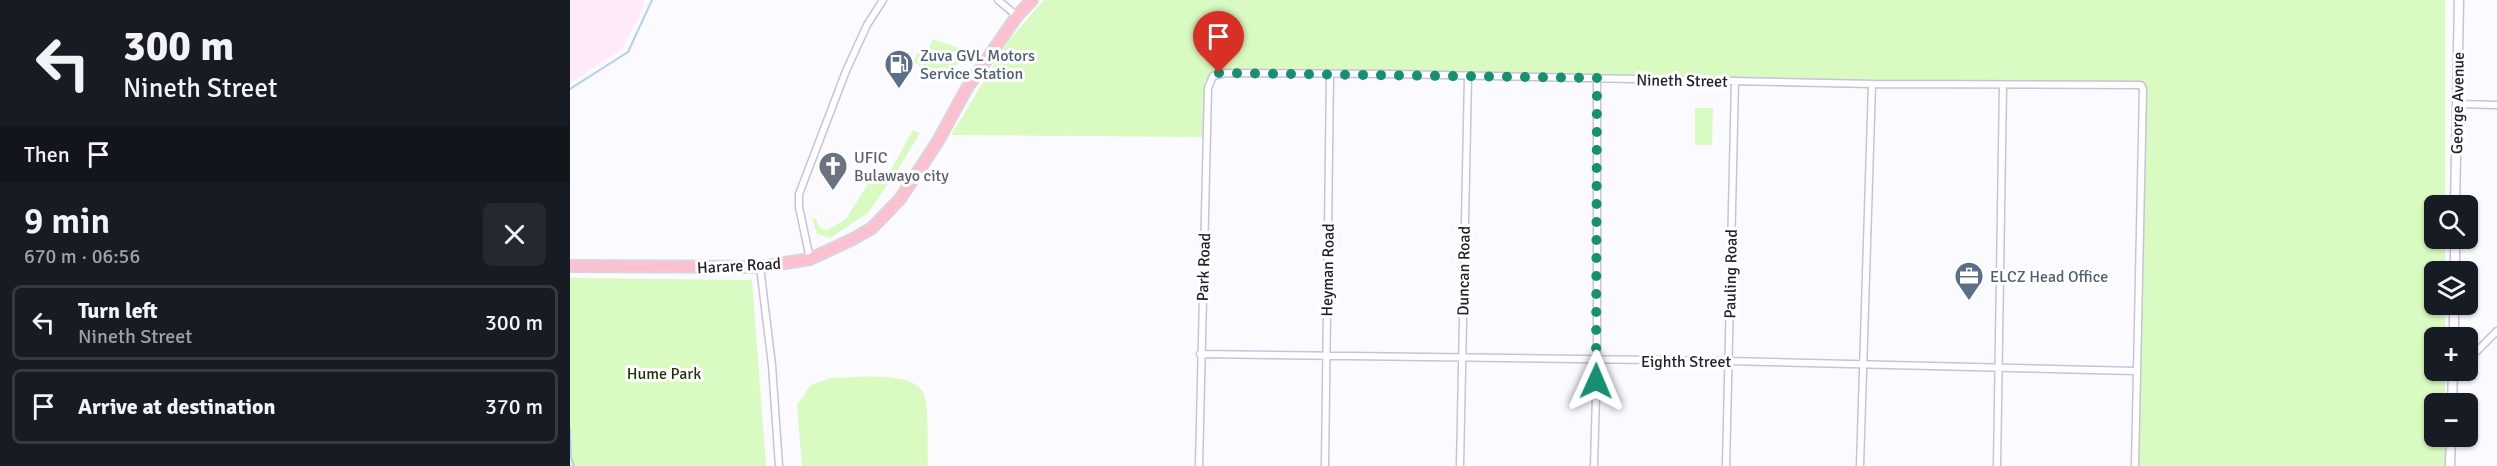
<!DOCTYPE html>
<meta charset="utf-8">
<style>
body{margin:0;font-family:Signika,sans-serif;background:#242831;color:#f1f3f6;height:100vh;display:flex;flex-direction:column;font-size:22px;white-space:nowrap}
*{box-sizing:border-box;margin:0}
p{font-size:20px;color:#9ea1a6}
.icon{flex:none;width:33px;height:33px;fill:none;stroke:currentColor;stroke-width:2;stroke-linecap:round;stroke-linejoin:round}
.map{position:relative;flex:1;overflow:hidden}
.details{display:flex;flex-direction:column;background:#171b24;width:570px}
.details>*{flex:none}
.top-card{background:#171b24;color:#f1f3f6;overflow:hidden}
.fabs{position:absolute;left:1854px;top:195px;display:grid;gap:12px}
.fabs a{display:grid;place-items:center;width:54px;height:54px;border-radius:9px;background:#171b24;box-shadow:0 2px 4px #0004;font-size:30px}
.pin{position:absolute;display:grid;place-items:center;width:51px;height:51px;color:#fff;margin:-62px -26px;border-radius:50% 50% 50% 0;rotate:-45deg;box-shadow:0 0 6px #0007}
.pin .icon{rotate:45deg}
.me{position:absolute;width:66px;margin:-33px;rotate:1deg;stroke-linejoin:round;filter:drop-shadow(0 0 4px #0008)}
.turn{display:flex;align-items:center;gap:21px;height:126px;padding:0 24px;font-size:27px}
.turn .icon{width:78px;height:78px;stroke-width:2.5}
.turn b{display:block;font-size:42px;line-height:51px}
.then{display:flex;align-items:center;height:57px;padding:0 24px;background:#0003;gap:12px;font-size:22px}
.round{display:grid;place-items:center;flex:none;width:63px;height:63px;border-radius:9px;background:#242831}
.overview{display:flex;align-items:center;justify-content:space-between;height:102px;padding:0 24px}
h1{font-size:36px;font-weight:600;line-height:45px}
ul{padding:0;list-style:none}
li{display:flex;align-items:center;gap:18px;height:75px;margin:0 12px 9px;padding:0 12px;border:3px solid #363941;border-radius:9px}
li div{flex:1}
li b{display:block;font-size:22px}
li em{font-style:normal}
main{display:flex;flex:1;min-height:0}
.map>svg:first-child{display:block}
.education{fill:#fdeafb}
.green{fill:#d9fac0}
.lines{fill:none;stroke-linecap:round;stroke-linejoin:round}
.stream{stroke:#b3cff6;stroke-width:2}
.street-casing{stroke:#c8c2db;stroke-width:9}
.secondary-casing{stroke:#c8c2db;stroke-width:11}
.highway-casing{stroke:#d7d7d9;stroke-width:14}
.street{stroke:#fff;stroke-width:6}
.secondary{stroke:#fff;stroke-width:8}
.highway{stroke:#fdc0d0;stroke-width:10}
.route{stroke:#178f73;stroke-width:10;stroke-dasharray:0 18}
.labels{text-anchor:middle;stroke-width:6;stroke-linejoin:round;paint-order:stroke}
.service-label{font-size:16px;fill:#4e5e75;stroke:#fff;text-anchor:start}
.street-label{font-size:16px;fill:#23202a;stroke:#fff}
.worship-label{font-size:16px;fill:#5b616d;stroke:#fff;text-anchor:start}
.park-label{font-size:16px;fill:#1c3401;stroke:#fff}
</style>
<main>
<section class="details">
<div class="top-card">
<div class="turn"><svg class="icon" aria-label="left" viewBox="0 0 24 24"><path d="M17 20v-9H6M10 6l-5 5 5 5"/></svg><div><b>300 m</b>Nineth Street</div></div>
<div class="then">Then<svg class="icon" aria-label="arrive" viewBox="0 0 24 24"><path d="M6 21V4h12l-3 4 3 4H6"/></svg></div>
</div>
<div class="overview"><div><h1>9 min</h1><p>670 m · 06:56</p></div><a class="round"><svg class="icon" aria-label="close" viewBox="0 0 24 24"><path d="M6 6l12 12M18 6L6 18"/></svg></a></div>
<ul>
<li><svg class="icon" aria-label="left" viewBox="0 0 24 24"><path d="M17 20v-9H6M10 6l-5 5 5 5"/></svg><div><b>Turn left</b><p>Nineth Street</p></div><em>300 m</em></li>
<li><svg class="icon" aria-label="arrive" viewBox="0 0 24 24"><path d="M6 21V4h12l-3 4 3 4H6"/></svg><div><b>Arrive at destination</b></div><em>370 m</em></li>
</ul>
</section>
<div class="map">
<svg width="1927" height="466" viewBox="0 0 1927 466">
<rect width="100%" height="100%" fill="#fbfaff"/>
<path class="education" d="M 0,0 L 73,0 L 73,9 L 52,49 L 0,83 Z"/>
<path class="green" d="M 474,0 L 1875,0 L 1875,205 L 1864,206 L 1864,238 L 1875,239 L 1875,271 L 1864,272 L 1864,304 L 1875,305 L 1875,337 L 1864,338 L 1864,370 L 1875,371 L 1875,403 L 1864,404 L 1864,436 L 1875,437 L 1875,466 L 1565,466 L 1574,83 L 1289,81 L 647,69 L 635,81 L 633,137 L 381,135 L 439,40 Z
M 363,39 L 391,49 L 392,56 L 380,77 L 373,77 L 343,62 L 350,48 L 357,51 Z
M 1125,108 L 1143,108 L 1142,145 L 1125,145 Z
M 343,130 L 350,133 L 327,171 L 298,213 L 260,238 L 247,234 L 242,218 L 246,219 L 250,228 L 258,230 L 276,219 L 306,171 L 317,177 Z
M 0,278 L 182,280 L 196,466 L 0,466 Z
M 261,378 C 284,378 348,369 355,397 C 359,415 357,446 358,466 L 232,466 L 227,405 L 241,385 Z"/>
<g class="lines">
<path class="stream" d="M 0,89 L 58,52 L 82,0
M 0,429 L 1,457 L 4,466"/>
<g class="street-casing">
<path id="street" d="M 428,0 L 447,16
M 1887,104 L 1927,105
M 240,259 L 229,207 L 229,194 L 276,71 L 297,25 L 313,0
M 190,267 L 202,365 L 209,466
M 630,354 L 1158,361 L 1565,371
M 1898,360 L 1927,331
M 629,466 L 638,88 L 643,76 L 656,73 L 822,74 L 1302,84 L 1571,85 L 1573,89 L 1565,466
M 755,466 L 760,74
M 890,466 L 898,76
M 1024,466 L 1027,360 L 1027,78
M 1156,466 L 1165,81
M 1290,466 L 1302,84
M 1427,466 L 1433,85"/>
</g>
<g class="secondary-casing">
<path id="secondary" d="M 1885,206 L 1889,0
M 1885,272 L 1885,238
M 1884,338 L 1884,304
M 1882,404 L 1883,370
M 1880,466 L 1881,436"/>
</g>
<g class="highway-casing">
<path id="highway" d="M 0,266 L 190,267 L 240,259 L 283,239 L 302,228 L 330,199 L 368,141 L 397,88 L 447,16 L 462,0"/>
</g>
<use href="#street" class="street"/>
<use href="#secondary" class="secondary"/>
<use href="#highway" class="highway"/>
</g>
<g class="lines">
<path class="route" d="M 649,73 L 1027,78 L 1026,381"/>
</g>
<defs>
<g id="fuel-pin" transform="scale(1.5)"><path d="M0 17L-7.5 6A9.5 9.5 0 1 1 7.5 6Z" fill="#5c6f8a" stroke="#fff"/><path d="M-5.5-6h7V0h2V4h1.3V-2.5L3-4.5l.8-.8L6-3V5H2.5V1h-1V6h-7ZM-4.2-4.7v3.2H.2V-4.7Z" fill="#fff"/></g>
<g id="church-pin" transform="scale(1.5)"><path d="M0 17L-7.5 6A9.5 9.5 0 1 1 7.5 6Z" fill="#6b7280" stroke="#fff"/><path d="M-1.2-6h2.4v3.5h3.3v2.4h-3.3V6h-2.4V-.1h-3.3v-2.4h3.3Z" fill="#fff"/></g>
<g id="office-pin" transform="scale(1.5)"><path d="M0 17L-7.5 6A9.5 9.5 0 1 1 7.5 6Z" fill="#5c6f8a" stroke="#fff"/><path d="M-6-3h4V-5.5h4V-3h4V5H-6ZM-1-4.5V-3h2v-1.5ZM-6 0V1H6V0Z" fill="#fff"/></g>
</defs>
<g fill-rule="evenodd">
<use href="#fuel-pin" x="329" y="64"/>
<use href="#church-pin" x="263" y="166"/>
<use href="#office-pin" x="1399" y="276"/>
</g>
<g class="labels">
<g class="service-label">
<text x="350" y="61">Zuva GVL Motors<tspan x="350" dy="18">Service Station</tspan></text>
<text x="1420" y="282">ELCZ Head Office</text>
</g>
<g class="street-label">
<text transform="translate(1112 80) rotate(1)" y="6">Nineth Street</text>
<text transform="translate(1887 103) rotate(-89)" y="6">George Avenue</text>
<text transform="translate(169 265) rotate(-3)" y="6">Harare Road</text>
<text transform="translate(633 267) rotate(-88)" y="6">Park Road</text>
<text transform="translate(757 270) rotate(-89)" y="6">Heyman Road</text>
<text transform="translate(893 271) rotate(-89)" y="6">Duncan Road</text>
<text transform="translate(1160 274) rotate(-89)" y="6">Pauling Road</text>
<text x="1116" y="367">Eighth Street</text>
</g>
<g class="worship-label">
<text x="284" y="163">UFIC<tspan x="284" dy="18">Bulawayo city</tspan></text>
</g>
<g class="park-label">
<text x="94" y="379">Hume Park</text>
</g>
</g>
</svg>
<div class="fabs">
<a><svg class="icon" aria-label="search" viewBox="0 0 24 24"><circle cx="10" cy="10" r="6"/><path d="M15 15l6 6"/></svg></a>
<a><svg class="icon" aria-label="layers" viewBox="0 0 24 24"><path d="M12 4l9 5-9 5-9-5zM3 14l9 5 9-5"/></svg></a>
<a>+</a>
<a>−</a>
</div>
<div class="pin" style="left:649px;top:73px;background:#d93025"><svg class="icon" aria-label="arrive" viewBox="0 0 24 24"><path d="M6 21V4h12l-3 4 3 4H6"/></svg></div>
<svg class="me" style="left:1026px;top:381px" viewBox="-20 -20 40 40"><path d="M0-17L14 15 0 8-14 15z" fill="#178f73" stroke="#fff" stroke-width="4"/></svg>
</div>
</main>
